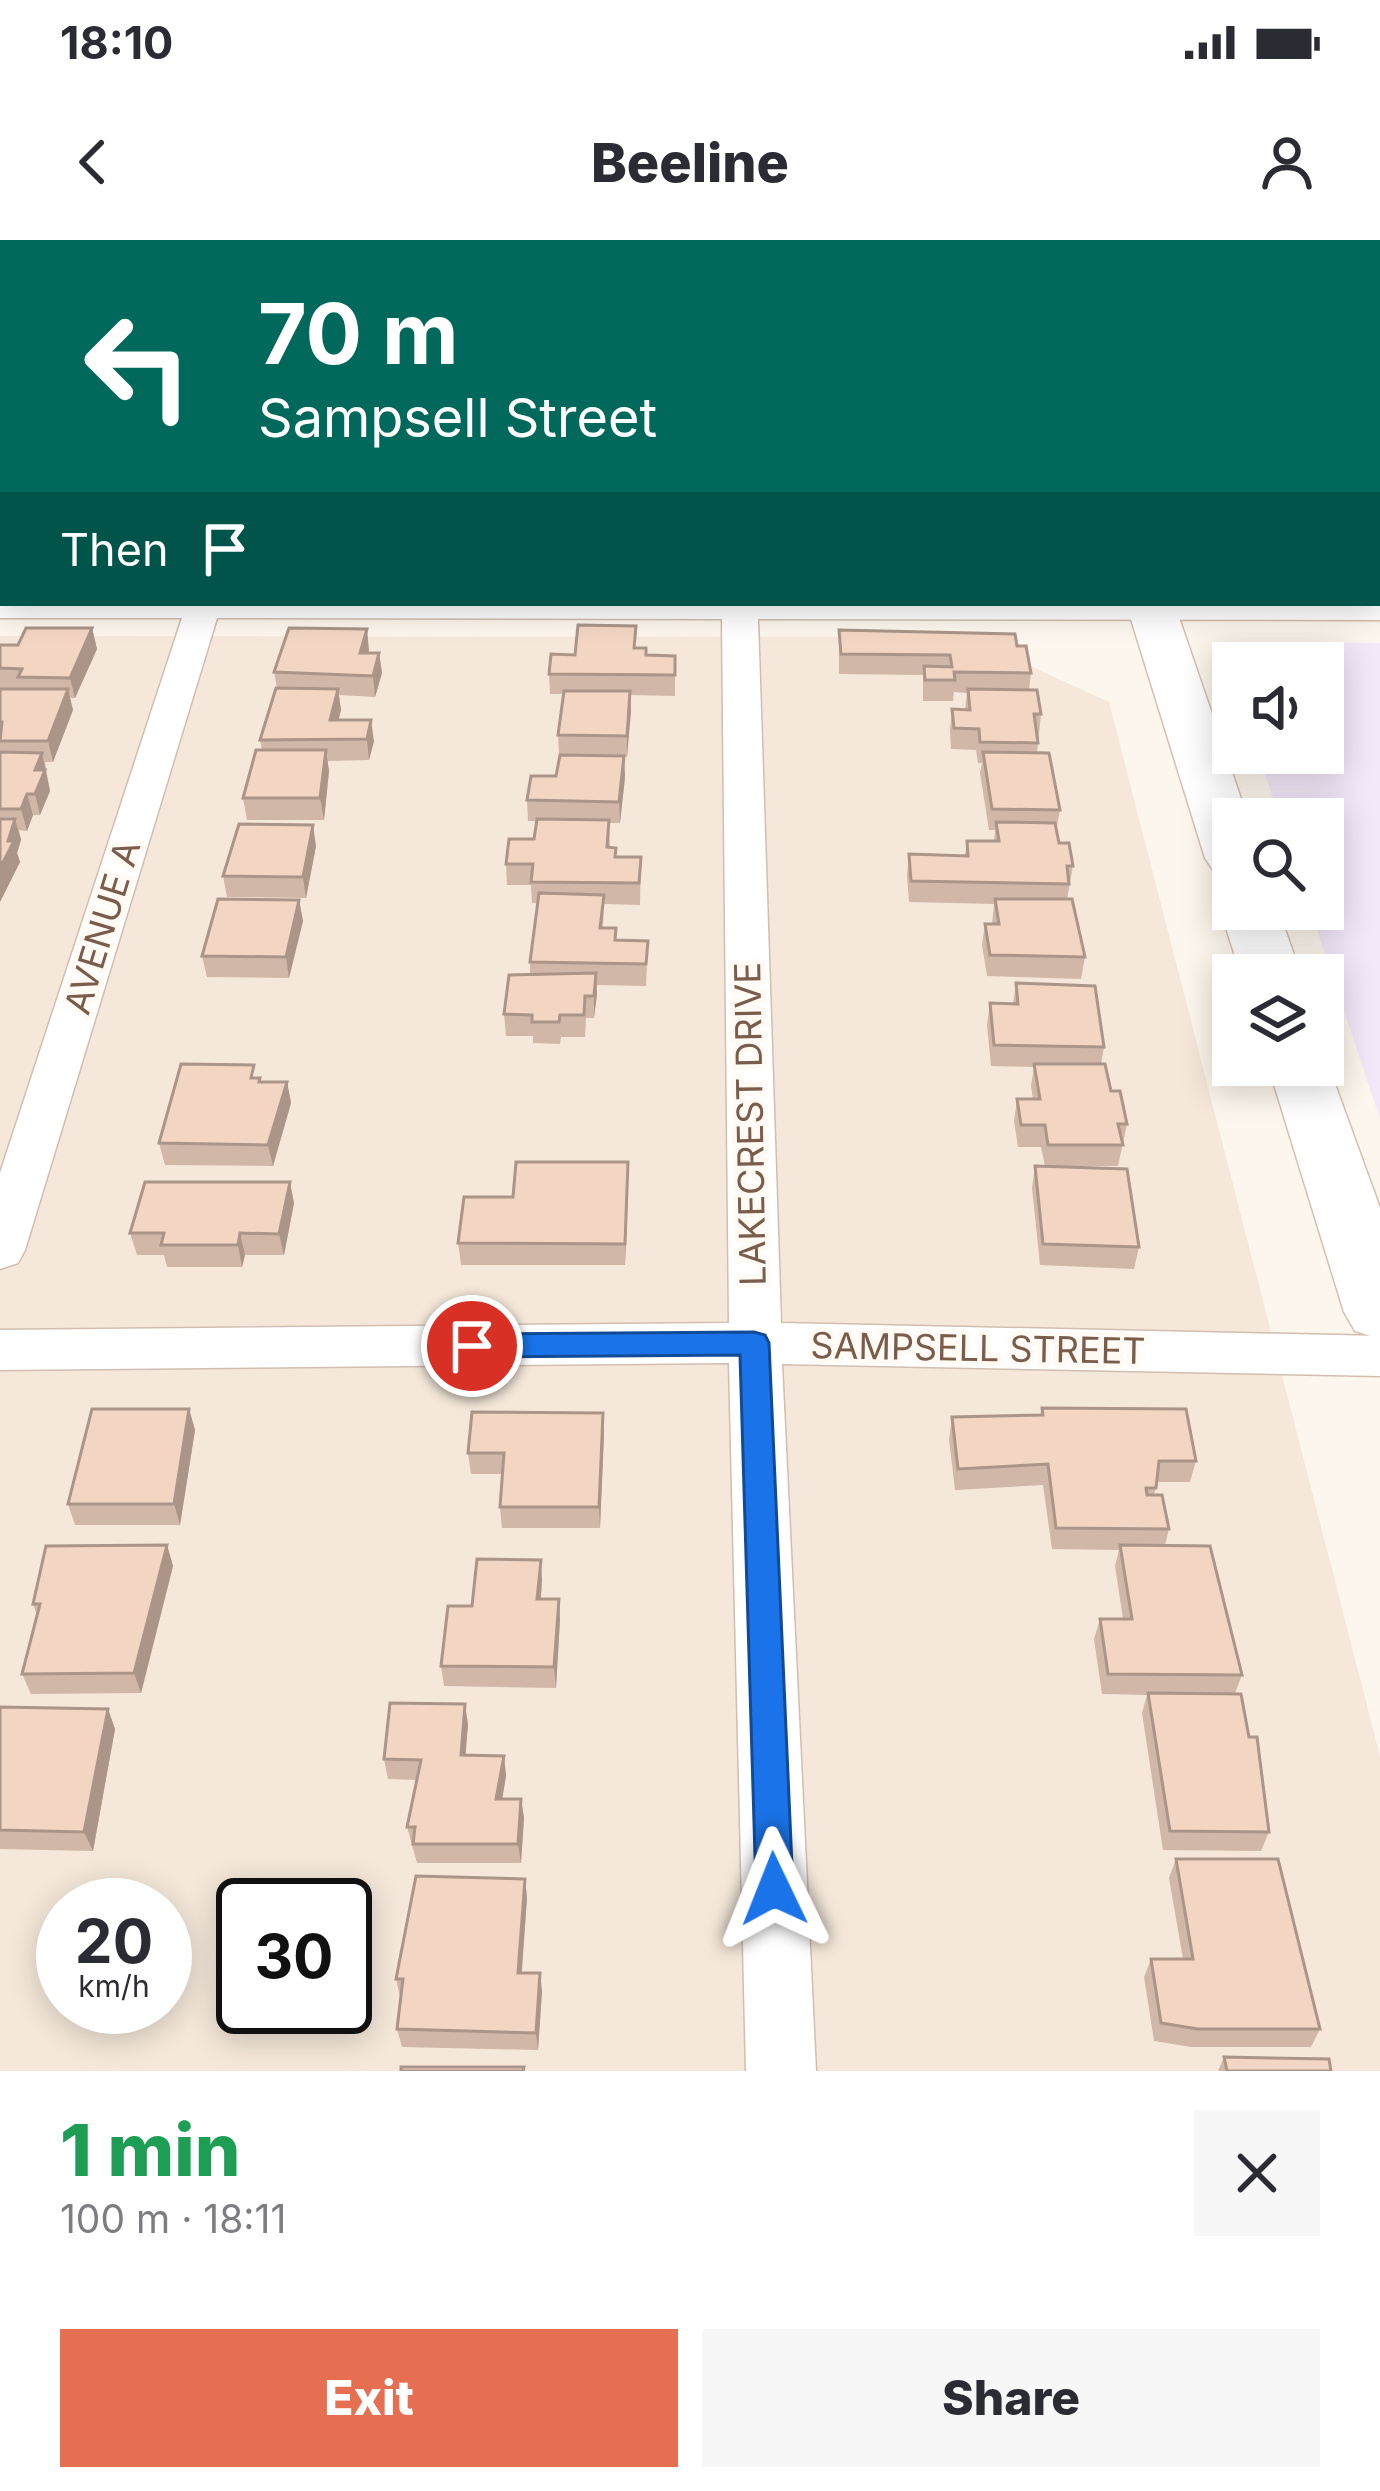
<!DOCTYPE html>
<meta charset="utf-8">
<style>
body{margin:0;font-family:Inter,sans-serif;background:#f7f7f7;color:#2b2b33;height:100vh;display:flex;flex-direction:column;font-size:45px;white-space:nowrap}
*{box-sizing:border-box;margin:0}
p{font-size:39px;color:#7c7c81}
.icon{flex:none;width:66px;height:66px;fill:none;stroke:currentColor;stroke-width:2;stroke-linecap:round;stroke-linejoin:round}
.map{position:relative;height:1831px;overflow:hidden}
.panel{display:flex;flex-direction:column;background:#fff;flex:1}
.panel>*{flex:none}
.guide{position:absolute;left:0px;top:0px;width:1380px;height:366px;box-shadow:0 6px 30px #0003;background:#00695c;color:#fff;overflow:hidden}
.tools{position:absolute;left:1212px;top:402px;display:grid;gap:24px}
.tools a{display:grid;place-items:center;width:132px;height:132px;border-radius:0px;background:#fff;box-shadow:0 6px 30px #0003;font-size:60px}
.speed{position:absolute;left:36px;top:1638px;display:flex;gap:24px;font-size:60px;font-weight:700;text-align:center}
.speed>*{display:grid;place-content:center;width:156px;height:156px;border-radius:50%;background:#fff;box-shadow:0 6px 30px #0003;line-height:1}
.speed small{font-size:30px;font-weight:400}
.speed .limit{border:6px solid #111;border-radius:18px;background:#fff;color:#111}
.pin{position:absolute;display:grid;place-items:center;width:102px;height:102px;color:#fff;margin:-51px;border:6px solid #fff;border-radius:50%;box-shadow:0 3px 12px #0007}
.me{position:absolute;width:132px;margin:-66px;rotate:358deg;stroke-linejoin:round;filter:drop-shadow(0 0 9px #0008)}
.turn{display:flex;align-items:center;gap:42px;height:252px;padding:0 60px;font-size:54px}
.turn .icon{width:156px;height:156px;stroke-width:2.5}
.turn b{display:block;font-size:84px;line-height:102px}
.then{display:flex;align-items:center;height:114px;padding:0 60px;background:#0003;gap:24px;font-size:45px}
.round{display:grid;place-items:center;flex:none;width:126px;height:126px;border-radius:0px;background:#f7f7f7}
.overview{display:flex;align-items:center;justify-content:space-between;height:204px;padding:0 60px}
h1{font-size:72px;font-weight:800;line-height:90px;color:#1e9e55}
.action{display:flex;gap:24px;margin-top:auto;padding:24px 60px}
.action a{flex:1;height:138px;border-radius:0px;background:#e76f51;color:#fff;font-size:48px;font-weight:800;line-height:138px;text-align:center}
.action a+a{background:#f7f7f7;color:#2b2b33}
.status{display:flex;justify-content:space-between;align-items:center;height:84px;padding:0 60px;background:#fff;direction:ltr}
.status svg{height:33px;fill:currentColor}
header{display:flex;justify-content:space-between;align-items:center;height:156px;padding:0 60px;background:#fff;font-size:54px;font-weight:800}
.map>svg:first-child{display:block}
.residential{fill:#f5e8da;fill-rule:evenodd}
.education{fill:#f3e8fa}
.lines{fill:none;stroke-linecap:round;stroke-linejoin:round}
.lane-casing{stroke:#d1beb0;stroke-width:3}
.street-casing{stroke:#d1beb0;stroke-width:3}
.secondary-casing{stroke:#d6c0b0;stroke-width:3}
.lane{fill:#fff;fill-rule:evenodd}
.street{fill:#fff;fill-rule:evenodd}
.secondary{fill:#fff;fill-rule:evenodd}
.wall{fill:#d1b7a8}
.shaded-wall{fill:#aa9588}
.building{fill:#f3d5c3;stroke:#aa9588;stroke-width:3}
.route{fill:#1a73e8;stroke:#114b97;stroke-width:3}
.labels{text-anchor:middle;stroke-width:10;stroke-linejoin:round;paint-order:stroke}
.street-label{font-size:36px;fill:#7a5c4d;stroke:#fffaf3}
</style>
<div class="status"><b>18:10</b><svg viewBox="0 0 49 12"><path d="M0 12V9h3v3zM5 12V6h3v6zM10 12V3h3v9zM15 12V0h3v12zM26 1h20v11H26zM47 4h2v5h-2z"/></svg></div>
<header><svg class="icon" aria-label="back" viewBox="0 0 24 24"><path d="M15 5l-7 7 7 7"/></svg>Beeline<svg class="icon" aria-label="person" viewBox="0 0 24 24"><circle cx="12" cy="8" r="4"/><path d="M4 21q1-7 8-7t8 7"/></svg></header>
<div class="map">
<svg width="1380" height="1831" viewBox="0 0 1380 1831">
<rect width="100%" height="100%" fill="#fdf6ec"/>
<path class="residential" d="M 0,396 L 967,397 L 1109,462 L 1380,1516 L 1380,1831 L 0,1831 ZM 63,1665 L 165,1665 L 165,1767 L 63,1767 ZM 243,1665 L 345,1665 L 345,1767 L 243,1767 Z"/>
<path class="education" d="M 1096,0 L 1380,0 L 1380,351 L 1377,3 Z
M 1221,402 L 1380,403 L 1380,879 L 1310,669 L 1323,669 L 1323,579 L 1280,579 L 1258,513 L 1323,513 L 1323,423 L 1233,423 L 1233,440 Z"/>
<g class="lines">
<g class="lane-casing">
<path id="lane" d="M 565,0 L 669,0 L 672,3 L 564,3 Z
M 0,109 L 3,109 L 3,117 L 0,117 Z"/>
</g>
<g class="street-casing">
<path id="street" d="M 786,0 L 812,0 L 813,3 L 787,3 Z
M 0,356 L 3,363 L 1377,363 L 1380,358 L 1380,380 L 758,379 L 781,1083 L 1380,1096 L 1380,1136 L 782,1124 L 816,1831 L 746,1831 L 729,1123 L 0,1130 L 0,1090 L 729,1083 L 722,379 L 217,378 L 25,1010 L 18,1023 L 0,1029 L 0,933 L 182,378 L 0,378 Z"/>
</g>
<g class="secondary-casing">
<path id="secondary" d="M 1018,0 L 1054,0 L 1055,3 L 1019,3 Z
M 1126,363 L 1174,363 L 1248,579 L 1233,579 L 1233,635 L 1213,630 L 1205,618 Z
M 1233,655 L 1233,669 L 1278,669 L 1301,735 L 1241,735 L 1220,669 Z
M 1323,811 L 1380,968 L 1380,1099 L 1355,1091 L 1344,1072 L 1268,825 L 1323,825 Z"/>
</g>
<use href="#lane" class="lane"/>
<use href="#street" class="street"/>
<use href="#secondary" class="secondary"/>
</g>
<path class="wall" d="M 0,0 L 95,0 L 93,3 L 3,3 L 3,90 L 0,90 Z
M 133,0 L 238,0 L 239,3 L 133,3 Z
M 395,0 L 442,0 L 441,3 L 396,3 Z
M 0,288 L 3,288 L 3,321 L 0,321 Z
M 92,388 L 97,409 L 75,458 L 70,458 L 73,470 L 53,522 L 45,522 L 50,551 L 40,575 L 33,575 L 27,591 L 19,590 L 21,600 L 17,613 L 20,622 L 0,662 L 0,405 L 18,405 Z
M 367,389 L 368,413 L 379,413 L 382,433 L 375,457 L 339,455 L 341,470 L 338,480 L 374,501 L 369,520 L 327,521 L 329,531 L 324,580 L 247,580 L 243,558 L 262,510 L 260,500 L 277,448 L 274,432 Z
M 839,390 L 1017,406 L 1031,433 L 1029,450 L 1041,474 L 1037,513 L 1060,570 L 1056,591 L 1059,603 L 1073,626 L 1067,659 L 1085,717 L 1081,739 L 987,736 L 982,705 L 985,684 L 992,684 L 994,664 L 909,662 L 907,636 L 909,614 L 965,616 L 967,601 L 994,601 L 995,590 L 989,590 L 980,533 L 982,523 L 978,523 L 976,510 L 951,509 L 950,490 L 952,469 L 965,470 L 967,453 L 954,452 L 953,461 L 923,461 L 923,435 L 839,434 Z
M 637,408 L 646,415 L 675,416 L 675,456 L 630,455 L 627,517 L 624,517 L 625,537 L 620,583 L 609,583 L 610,607 L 616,617 L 641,617 L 640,665 L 604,664 L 603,688 L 616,688 L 616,700 L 648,701 L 646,746 L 597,745 L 594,778 L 586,778 L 585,797 L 561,797 L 560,804 L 533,803 L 533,796 L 506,796 L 504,774 L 530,735 L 530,722 L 537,663 L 532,663 L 531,645 L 507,645 L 506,624 L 534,599 L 537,581 L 528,581 L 527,560 L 556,536 L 559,515 L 558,495 L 563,454 L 550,454 L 549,434 L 575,415 Z
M 316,606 L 306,658 L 227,657 L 223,636 Z
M 299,660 L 303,681 L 289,738 L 207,737 L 202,716 Z
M 1016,743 L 1104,807 L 1101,824 L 1111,851 L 1127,884 L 1118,926 L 1045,926 L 1041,907 L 1018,907 L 1014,881 L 1017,859 L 1033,859 L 1031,846 L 1034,827 L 991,826 L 987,785 L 990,763 L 1013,764 Z
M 256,838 L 260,838 L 261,842 L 287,842 L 291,863 L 273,926 L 165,925 L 159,903 Z
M 628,922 L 625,1025 L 461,1025 L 458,1003 L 513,957 Z
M 1035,926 L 1139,1007 L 1134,1029 L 1040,1025 L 1032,948 Z
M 294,963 L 284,1015 L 245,1015 L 242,1027 L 167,1027 L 164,1015 L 137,1015 L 130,993 Z
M 1042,1168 L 1196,1221 L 1190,1242 L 1157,1242 L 1154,1255 L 1169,1289 L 1165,1305 L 1242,1435 L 1235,1453 L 1269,1592 L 1261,1611 L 1163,1610 L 1142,1473 L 1147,1455 L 1102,1454 L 1094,1399 L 1100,1379 L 1123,1379 L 1115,1326 L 1119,1310 L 1052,1309 L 1043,1245 L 955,1250 L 949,1199 L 952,1177 L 1040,1175 Z
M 189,1169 L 195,1190 L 180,1285 L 75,1285 L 68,1264 Z
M 604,1194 L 600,1288 L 502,1288 L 500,1267 L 503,1234 L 471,1234 L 468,1213 Z
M 167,1305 L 173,1326 L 141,1453 L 31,1454 L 22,1434 L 37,1375 L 33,1364 Z
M 542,1340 L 541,1359 L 560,1379 L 556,1448 L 444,1446 L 441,1426 L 472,1366 Z
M 0,1467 L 108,1469 L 115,1489 L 93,1611 L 0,1609 Z
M 468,1484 L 465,1515 L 504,1516 L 506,1536 L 502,1559 L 521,1559 L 524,1578 L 521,1623 L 417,1623 L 407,1587 L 417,1540 L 388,1539 L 384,1519 Z
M 1176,1619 L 1320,1789 L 1311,1807 L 1191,1807 L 1154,1801 L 1144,1737 L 1151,1719 L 1183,1719 L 1169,1638 Z
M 525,1639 L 527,1658 L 522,1733 L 542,1751 L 538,1810 L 402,1807 L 397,1789 L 400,1757 L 396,1739 Z
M 1224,1817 L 1331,1831 L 1218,1831 Z"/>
<path class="shaded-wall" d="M 71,0 L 95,0 L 93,3 L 69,3 Z
M 3,138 L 3,177 L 0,182 L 0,143 Z
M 92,388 L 97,409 L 75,458 L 70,438 Z
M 367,389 L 369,410 L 363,433 L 360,413 Z
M 379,413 L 382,433 L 375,457 L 373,436 Z
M 68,449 L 73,470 L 53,522 L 48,501 Z
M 338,449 L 341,470 L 333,501 L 330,480 Z
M 630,451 L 631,472 L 627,517 L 627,496 Z
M 371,480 L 374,501 L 369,520 L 367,499 Z
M 326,510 L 329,531 L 324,580 L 320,558 Z
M 42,513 L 50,551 L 40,575 L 35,554 L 35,530 Z
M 624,516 L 625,537 L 620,583 L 619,562 Z
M 27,554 L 33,575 L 27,591 L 21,569 Z
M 15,579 L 21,600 L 17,613 L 20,622 L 0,662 L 0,628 Z
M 313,585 L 316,606 L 306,658 L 303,637 Z
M 299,660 L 303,681 L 289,738 L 286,717 Z
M 596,733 L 597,755 L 594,778 L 594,756 Z
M 287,842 L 291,863 L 273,926 L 268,905 Z
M 628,922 L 628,944 L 625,1025 L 625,1004 Z
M 290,942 L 294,963 L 284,1015 L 279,994 Z
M 240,993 L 245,1015 L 242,1027 L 238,1005 Z
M 189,1169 L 195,1190 L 180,1285 L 174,1264 Z
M 603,1173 L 604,1194 L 600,1288 L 599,1267 Z
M 167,1305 L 173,1326 L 141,1453 L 134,1433 Z
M 541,1320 L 542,1340 L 539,1379 L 537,1359 Z
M 559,1359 L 560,1379 L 556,1448 L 554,1427 Z
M 465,1464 L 468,1484 L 464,1535 L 461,1515 Z
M 108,1469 L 115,1489 L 93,1611 L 84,1592 Z
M 504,1516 L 506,1536 L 499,1578 L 496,1559 Z
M 521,1559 L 524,1578 L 521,1623 L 518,1604 Z
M 525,1639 L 527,1658 L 520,1751 L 518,1733 Z
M 540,1733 L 542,1751 L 538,1810 L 536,1793 Z"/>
<path class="building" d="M 0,0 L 71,0 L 69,3 L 3,3 L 3,57 L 0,57 Z
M 192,0 L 237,0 L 235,3 L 191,3 Z
M 886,0 L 949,0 L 949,3 L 886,3 Z
M 0,124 L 3,124 L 3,138 L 0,143 Z
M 578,385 L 636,386 L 634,408 L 646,408 L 646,415 L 675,416 L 675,435 L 549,434 L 551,414 L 575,415 Z
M 26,388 L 92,388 L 70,438 L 18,437 L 22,429 L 0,428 L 0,405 L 18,405 Z
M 289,388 L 367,389 L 360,413 L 379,413 L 373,436 L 274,432 Z
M 839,390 L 1015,394 L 1017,406 L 1026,406 L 1031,433 L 954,432 L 955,440 L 925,440 L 924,426 L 952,427 L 950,415 L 841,414 Z
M 276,448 L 338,449 L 330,480 L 371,480 L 367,499 L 260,500 Z
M 0,449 L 68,449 L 48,501 L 0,501 L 2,482 L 0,482 Z
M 968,449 L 1037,450 L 1041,474 L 1034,474 L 1038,503 L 980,502 L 979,489 L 954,488 L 952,469 L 970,470 Z
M 564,451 L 630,451 L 627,496 L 558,495 Z
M 256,510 L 326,510 L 320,558 L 243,558 Z
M 0,512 L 42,513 L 35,530 L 45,530 L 35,554 L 27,554 L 21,569 L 0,569 Z
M 983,512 L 1049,513 L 1060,570 L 992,569 Z
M 560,515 L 624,516 L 619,562 L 527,560 L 531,536 L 556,536 Z
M 0,579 L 15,579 L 8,601 L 14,601 L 0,628 Z
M 537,579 L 609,580 L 607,607 L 616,608 L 615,617 L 641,617 L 639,643 L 531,642 L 533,624 L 506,624 L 509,599 L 534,599 Z
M 996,582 L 1055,583 L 1059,603 L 1069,603 L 1073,626 L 1067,626 L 1069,644 L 911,641 L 909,614 L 968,616 L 967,601 L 999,601 Z
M 239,584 L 313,585 L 303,637 L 223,636 Z
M 539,653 L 604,655 L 600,688 L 616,688 L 615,700 L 648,701 L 646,724 L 530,722 Z
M 218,659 L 299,660 L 286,717 L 202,716 Z
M 995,659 L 1072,659 L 1085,717 L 990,715 L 985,684 L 999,684 Z
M 596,733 L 594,756 L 585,756 L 584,775 L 560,775 L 559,782 L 532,782 L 532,775 L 504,774 L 509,735 Z
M 1016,743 L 1095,746 L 1104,807 L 994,805 L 990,763 L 1018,764 Z
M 181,824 L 254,825 L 251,838 L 260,838 L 259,842 L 287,842 L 268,905 L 159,903 Z
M 1034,824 L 1105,824 L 1111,851 L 1120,851 L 1127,884 L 1118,884 L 1123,905 L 1048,905 L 1045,885 L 1021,885 L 1017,859 L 1040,859 Z
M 516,922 L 628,922 L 625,1004 L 458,1003 L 464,957 L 513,957 Z
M 1035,926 L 1127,929 L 1139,1007 L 1043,1004 Z
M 145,942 L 290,942 L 279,994 L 240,993 L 238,1005 L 161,1005 L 164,993 L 130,993 Z
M 1042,1168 L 1186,1169 L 1196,1221 L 1159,1221 L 1156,1248 L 1146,1248 L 1147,1255 L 1162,1255 L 1169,1289 L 1056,1288 L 1048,1224 L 958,1229 L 952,1177 L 1043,1175 Z
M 92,1169 L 189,1169 L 174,1264 L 68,1264 Z
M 472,1172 L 603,1173 L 599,1267 L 500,1267 L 504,1213 L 468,1213 Z
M 167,1305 L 134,1433 L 22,1434 L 40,1364 L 33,1364 L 46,1306 Z
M 1120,1305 L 1210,1306 L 1242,1435 L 1108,1434 L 1100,1379 L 1132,1379 Z
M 477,1319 L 541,1320 L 537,1359 L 559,1359 L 554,1427 L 441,1426 L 448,1366 L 472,1366 Z
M 1148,1453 L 1241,1454 L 1249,1497 L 1257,1497 L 1269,1592 L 1170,1591 Z
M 390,1463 L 465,1464 L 461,1515 L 504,1516 L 496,1559 L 521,1559 L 518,1604 L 413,1604 L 415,1587 L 407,1587 L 421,1520 L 384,1519 Z
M 0,1467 L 108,1469 L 84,1592 L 0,1590 Z
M 1176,1619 L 1278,1619 L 1320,1789 L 1198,1789 L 1161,1783 L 1151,1719 L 1193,1719 Z
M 416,1636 L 525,1639 L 518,1733 L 540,1733 L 536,1793 L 397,1789 L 403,1739 L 396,1739 Z
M 1224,1817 L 1329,1819 L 1331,1831 L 1227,1831 Z
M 401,1827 L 524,1827 L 523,1831 L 401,1831 Z"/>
<path class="route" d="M 754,1092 L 765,1095 L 769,1103 L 793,1649 L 787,1662 L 774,1667 L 761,1662 L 756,1649 L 740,1115 L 472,1117 L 461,1114 L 457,1106 L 461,1098 L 472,1094 Z"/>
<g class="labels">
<g class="street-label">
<text transform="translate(102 687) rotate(-73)" y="13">AVENUE A</text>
<text transform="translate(750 884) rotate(-91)" y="13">LAKECREST DRIVE</text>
<text transform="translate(978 1108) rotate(1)" y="13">SAMPSELL STREET</text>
</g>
</g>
</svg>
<div class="tools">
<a><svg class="icon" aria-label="sound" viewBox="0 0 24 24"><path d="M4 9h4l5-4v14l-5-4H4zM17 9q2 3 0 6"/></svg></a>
<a><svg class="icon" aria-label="search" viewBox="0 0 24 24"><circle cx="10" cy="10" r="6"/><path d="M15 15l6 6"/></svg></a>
<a><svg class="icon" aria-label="layers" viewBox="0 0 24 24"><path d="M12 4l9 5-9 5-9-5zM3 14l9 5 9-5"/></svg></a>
</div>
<div class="speed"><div>20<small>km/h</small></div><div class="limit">30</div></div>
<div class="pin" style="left:472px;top:1106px;background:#d93025"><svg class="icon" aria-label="arrive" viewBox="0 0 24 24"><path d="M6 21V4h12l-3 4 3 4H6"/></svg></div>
<svg class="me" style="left:774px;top:1649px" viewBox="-20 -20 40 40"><path d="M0-17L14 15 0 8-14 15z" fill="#1a73e8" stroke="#fff" stroke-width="4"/></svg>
<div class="guide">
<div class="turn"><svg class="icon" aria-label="left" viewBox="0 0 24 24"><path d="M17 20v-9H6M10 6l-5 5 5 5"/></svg><div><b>70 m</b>Sampsell Street</div></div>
<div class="then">Then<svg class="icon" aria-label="arrive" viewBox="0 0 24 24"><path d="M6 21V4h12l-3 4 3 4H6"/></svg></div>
</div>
</div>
<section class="panel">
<div class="overview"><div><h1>1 min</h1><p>100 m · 18:11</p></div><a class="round"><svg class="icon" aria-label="close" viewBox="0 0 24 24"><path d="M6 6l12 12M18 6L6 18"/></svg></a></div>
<div class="action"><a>Exit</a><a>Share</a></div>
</section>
